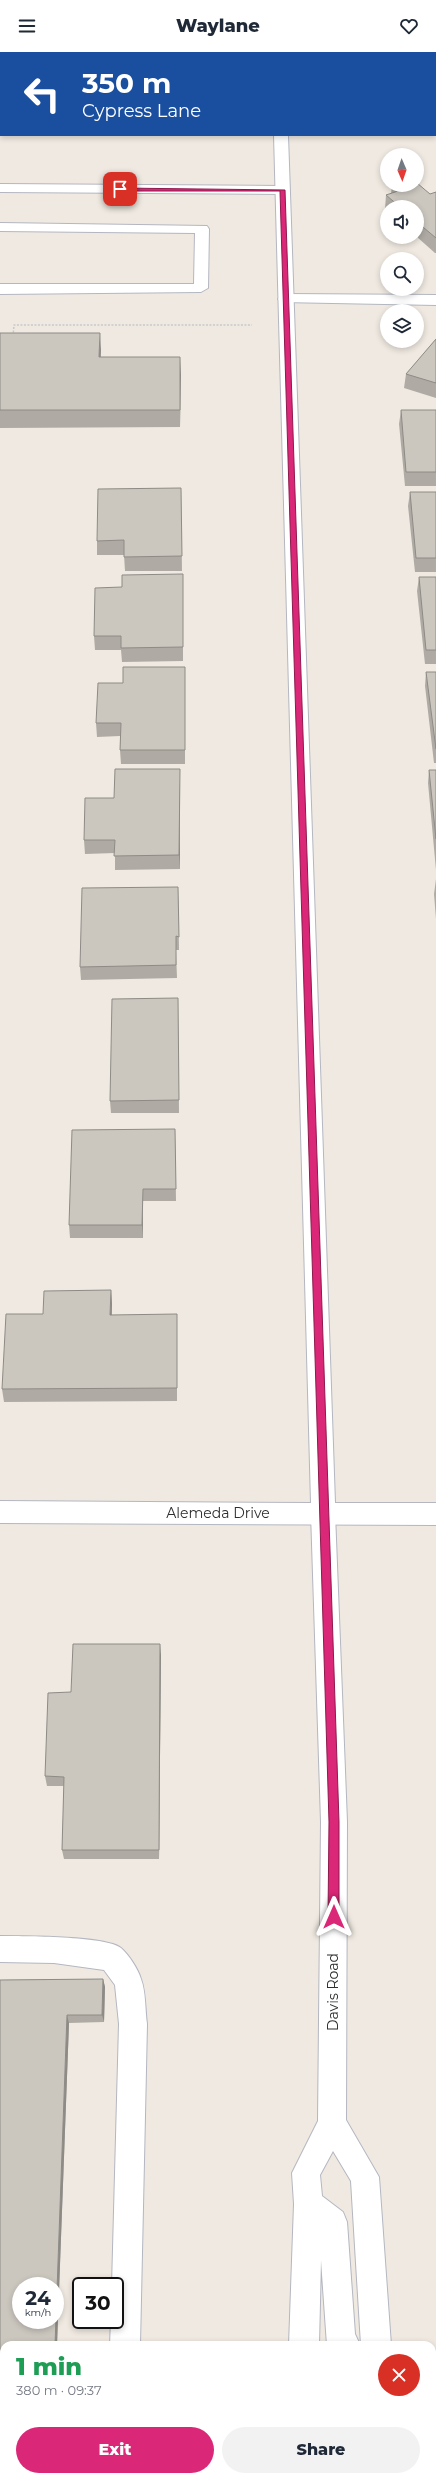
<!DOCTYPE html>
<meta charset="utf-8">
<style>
body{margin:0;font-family:Montserrat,sans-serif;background:#f2f2f3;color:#1f2937;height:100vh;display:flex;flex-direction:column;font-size:15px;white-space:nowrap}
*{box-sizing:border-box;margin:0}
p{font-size:13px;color:#747a83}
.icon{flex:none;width:22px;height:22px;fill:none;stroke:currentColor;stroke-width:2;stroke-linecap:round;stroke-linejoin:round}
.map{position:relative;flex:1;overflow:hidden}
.panel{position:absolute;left:0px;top:2289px;width:436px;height:140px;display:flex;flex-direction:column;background:#fff;border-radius:12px 12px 0 0;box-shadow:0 2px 6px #0003}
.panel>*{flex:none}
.hud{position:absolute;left:0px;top:0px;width:436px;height:84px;box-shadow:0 2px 6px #0003;background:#1a4fa0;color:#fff;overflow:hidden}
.needle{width:26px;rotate:178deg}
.controls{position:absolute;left:380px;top:96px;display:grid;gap:8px}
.controls a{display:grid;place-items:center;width:44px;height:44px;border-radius:50%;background:#fff;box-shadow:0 2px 6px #0003;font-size:20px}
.speed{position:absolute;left:12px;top:2225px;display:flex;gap:8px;font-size:20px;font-weight:700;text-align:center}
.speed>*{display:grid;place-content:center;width:52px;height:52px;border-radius:50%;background:#fff;box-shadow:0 2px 6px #0003;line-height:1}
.speed small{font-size:10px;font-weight:400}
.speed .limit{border:2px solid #111;border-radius:6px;background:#fff;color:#111}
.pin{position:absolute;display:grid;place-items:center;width:34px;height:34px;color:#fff;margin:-17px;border-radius:8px;box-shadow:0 2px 6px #0006}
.me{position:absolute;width:44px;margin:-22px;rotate:0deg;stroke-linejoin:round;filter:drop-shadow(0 0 3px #0008)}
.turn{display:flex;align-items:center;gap:14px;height:84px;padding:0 16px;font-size:18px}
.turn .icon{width:52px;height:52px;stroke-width:2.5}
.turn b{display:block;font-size:28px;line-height:34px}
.round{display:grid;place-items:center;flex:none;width:42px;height:42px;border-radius:21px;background:#f2f2f3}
.summary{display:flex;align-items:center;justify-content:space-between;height:68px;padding:0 16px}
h1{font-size:24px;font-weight:800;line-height:30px;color:#1e9e55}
.cta{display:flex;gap:8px;margin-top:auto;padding:8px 16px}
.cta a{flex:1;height:46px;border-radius:24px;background:#db2777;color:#fff;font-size:16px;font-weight:800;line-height:46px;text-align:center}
.cta a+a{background:#f2f2f3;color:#1f2937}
header{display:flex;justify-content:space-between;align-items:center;height:52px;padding:0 16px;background:#fff;font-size:18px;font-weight:800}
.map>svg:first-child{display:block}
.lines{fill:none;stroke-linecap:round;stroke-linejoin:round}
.canal{fill:#75cff0;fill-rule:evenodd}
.lane-casing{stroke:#b4b7c1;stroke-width:2}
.street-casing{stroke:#b4b7c1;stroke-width:2}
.secondary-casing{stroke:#b4b7c1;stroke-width:2}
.path{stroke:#c9c9c9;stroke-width:1.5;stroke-dasharray:2 1.5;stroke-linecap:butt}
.lane{fill:#fff;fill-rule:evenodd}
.street{fill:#fff;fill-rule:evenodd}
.secondary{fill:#fff;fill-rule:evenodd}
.wall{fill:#afaba4;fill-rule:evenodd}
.shaded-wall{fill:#8e8b86}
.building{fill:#cbc7bf;stroke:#8e8b86;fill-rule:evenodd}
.route{fill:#db2777;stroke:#8e194d}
.labels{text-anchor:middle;stroke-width:3;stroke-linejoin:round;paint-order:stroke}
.street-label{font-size:14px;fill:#2e2e2e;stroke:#fff}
</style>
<header><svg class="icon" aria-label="menu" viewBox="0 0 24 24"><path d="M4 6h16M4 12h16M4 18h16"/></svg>Waylane<svg class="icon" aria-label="heart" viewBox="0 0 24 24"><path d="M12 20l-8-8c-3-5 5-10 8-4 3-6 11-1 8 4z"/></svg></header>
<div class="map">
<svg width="436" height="2429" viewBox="0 0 436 2429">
<rect width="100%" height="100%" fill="#efe9e1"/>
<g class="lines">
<path class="canal" d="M 0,55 L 1,55 L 1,75 L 0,75 Z
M 435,56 L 436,56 L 436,76 L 435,76 Z"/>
<g class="lane-casing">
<path id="lane" d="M 0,25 L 1,25 L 1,33 L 0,33 Z
M 0,132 L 282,134 L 289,138 L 282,142 L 0,140 Z
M 0,171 L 207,174 L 209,177 L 208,236 L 201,240 L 0,242 L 0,232 L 194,232 L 195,181 L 0,179 Z"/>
</g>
<g class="street-casing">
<path id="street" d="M 286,242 L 436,243 L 436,253 L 281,250 L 278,247 Z
M 323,1450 L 331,1453 L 335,1461 L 347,1770 L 346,2068 L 379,2125 L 391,2293 L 361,2293 L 351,2129 L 333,2099 L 320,2123 L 322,2144 L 343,2160 L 347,2170 L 355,2282 L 360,2293 L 327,2293 L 321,2208 L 319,2293 L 289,2293 L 294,2152 L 292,2121 L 318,2069 L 321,1770 L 311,1461 L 315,1453 Z
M 0,1884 C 22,1884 107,1884 121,1896 C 129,1903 138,1917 141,1927 C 146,1940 145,1958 147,1972 L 140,2293 L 110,2293 L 111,2268 L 115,2268 L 115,2234 L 112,2234 L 119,1972 L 115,1933 L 104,1918 L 54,1911 L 0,1910 Z
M 432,2369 L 436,2370 L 436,2403 L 432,2402 Z
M 106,2425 L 136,2425 L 136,2429 L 106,2429 Z
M 301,2425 L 331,2425 L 332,2429 L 302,2429 Z
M 363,2425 L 393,2425 L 393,2429 L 363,2429 Z"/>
</g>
<g class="secondary-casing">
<path id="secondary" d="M 271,0 L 285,0 L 286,1 L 272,1 Z
M 274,83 L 288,83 L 335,1451 L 436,1451 L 436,1473 L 0,1471 L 0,1449 L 311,1451 Z"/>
</g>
<path class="path" d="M 13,284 L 14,273 L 252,273"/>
<use href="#lane" class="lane"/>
<use href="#street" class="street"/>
<use href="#secondary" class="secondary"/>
</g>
<path class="wall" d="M 374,0 L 436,0 L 436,25 L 435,25 L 435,1 L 374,1 Z
M 392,133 L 417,133 L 430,142 L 436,140 L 436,201 L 435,201 L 417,185 L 417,155 L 387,155 L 387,159 L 385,157 L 386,143 L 391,142 Z
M 0,281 L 101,298 L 101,305 L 180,305 L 180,375 L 0,376 Z
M 436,287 L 436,346 L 404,336 L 406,322 Z
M 401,358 L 436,358 L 436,434 L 405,434 L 399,372 Z
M 181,436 L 182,519 L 125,519 L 124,503 L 97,503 L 97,489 Z
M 410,440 L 436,440 L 436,520 L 415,520 L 408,454 Z
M 183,522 L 183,609 L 122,610 L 121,598 L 95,598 L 94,584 Z
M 419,525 L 436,525 L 436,612 L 425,612 L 417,539 Z
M 185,615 L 185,712 L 121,712 L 120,698 L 120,684 L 97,685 L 96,671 L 123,631 Z
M 426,620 L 436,620 L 436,711 L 434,711 L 425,634 Z
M 429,718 L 436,718 L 436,818 L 428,731 Z
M 180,731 L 180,817 L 115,818 L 115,801 L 85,802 L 84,788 L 114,746 Z
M 436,827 L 436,867 L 434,842 Z
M 178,835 L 179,898 L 176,898 L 177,926 L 81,928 L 80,915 Z
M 178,946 L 179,1061 L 111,1061 L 110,1049 Z
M 175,1077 L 176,1149 L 143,1149 L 143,1186 L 70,1186 L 69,1173 Z
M 111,1238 L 112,1252 L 112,1263 L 177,1276 L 177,1349 L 4,1350 L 2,1337 L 43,1262 Z
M 161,1603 L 159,1807 L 64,1807 L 62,1798 L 64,1734 L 47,1734 L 45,1724 L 71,1640 Z
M 103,1927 L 105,1935 L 104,1970 L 69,1971 L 57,2293 L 4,2293 L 4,2425 L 52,2425 L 52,2429 L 0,2429 L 0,1928 ZM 21,2234 L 55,2234 L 55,2268 L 21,2268 Z"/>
<path class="shaded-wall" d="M 100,281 L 101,298 L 99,323 L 99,305 Z
M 180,305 L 181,323 L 180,375 Z
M 180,717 L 180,817 L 179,803 Z
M 143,1137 L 143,1186 L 142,1173 Z
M 111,1238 L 112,1252 L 111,1276 L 110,1263 Z
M 160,1592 L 161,1603 L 159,1807 L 159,1798 Z
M 103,1927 L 105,1935 L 104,1970 L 102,1963 Z
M 67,1963 L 69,1971 L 57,2293 L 55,2293 Z
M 49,2425 L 52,2425 L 52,2429 L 49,2429 Z"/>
<path class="building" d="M 376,0 L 436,0 L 436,11 L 435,11 L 435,1 L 376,1 Z
M 417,131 L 430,142 L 436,140 L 436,186 L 417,170 L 417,155 L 400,155 L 386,143 L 401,138 L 394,133 L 417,133 Z
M 0,281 L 100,281 L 99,305 L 180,305 L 180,358 L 0,358 Z
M 436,287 L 436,331 L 406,322 Z
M 401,358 L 436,358 L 436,420 L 406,420 Z
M 181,436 L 182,504 L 124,505 L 124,488 L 97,489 L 98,437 Z
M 410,440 L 436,440 L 436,506 L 416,506 Z
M 183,522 L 183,595 L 121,596 L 121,584 L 94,584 L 95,536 L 122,535 L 122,523 Z
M 419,525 L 436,525 L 436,598 L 426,598 Z
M 123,615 L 185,615 L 185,698 L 120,698 L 121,671 L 96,671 L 98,631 L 123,631 Z
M 426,620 L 436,620 L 436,697 Z
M 115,717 L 180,717 L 179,803 L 114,804 L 115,788 L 84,788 L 85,746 L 114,746 Z
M 429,718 L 436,718 L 436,787 Z
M 178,835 L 179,885 L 176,884 L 176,913 L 80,915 L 82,836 Z
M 178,946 L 179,1048 L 110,1049 L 112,947 Z
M 175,1077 L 176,1137 L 143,1137 L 142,1173 L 69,1173 L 72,1078 Z
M 111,1238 L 110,1263 L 177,1262 L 177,1336 L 2,1337 L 6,1262 L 43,1262 L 44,1239 Z
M 73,1592 L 160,1592 L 159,1798 L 62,1798 L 64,1725 L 45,1724 L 48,1641 L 71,1640 Z
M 103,1927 L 102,1963 L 67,1963 L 55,2293 L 4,2293 L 4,2425 L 49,2425 L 49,2429 L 0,2429 L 0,1928 ZM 21,2234 L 55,2234 L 55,2268 L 21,2268 Z"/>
<path class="route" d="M 118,136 L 285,138 L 339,1770 L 339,1865 L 334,1870 L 328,1865 L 329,1770 L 280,139 L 120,139 Z"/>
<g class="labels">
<g class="street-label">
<text x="218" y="1466">Alemeda Drive</text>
<text transform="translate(333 1940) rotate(-90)" y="5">Davis Road</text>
</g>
</g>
</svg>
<div class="controls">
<a><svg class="needle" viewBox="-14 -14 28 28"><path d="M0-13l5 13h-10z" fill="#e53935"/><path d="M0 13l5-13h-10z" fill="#747a83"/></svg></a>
<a><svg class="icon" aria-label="sound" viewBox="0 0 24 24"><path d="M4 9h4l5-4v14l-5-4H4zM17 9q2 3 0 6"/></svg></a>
<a><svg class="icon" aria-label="search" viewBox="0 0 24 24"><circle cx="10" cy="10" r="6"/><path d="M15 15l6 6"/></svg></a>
<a><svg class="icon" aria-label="layers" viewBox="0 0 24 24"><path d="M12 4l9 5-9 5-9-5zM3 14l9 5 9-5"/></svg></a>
</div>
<div class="speed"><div>24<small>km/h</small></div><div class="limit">30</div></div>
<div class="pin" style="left:120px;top:137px;background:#d93025"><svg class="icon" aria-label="arrive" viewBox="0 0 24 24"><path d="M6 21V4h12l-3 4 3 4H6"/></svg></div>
<svg class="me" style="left:334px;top:1865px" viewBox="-20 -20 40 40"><path d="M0-17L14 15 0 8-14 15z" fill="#db2777" stroke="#fff" stroke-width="4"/></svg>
<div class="hud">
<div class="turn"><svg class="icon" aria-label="left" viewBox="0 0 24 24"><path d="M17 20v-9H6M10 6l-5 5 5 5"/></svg><div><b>350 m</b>Cypress Lane</div></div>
</div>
<section class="panel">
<div class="summary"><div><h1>1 min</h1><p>380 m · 09:37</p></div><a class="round" style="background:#d93025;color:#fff"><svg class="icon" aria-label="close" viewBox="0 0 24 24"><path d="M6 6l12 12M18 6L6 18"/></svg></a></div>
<div class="cta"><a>Exit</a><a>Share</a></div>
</section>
</div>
